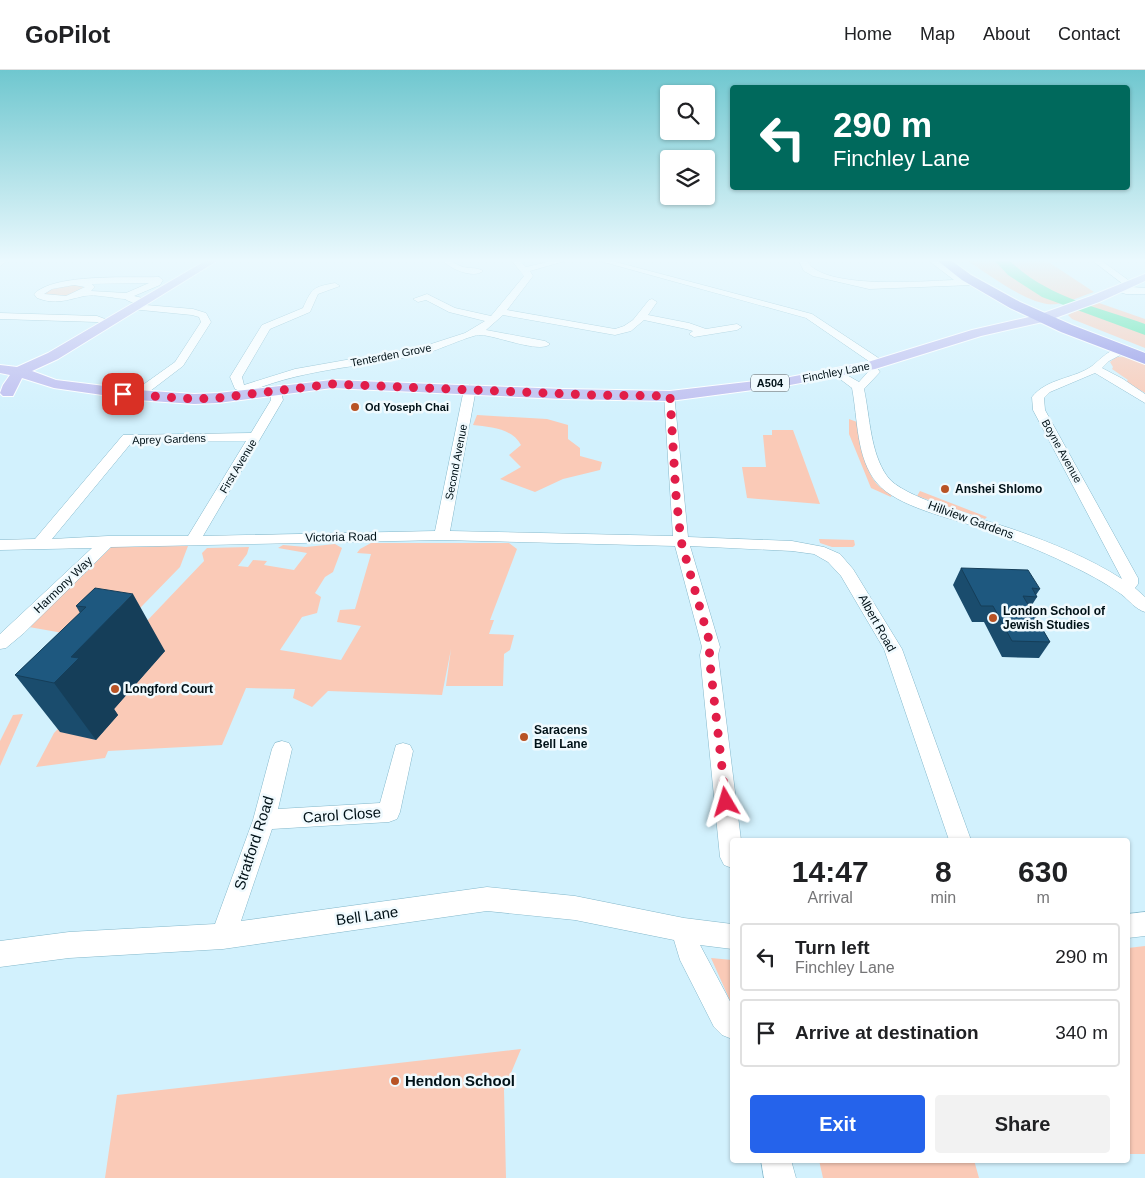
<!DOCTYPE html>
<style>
body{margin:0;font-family:Arial,sans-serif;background:#f2f2f2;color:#202124;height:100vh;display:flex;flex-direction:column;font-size:19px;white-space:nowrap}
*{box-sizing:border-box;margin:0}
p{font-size:16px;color:#757577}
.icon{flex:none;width:28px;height:28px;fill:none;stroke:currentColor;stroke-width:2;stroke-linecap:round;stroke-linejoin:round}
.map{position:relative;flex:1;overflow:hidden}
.drawer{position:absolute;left:730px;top:768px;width:400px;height:325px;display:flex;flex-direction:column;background:#fff;border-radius:5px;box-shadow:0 1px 4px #0004}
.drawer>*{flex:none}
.guide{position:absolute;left:730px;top:15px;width:400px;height:105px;border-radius:5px;box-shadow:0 1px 4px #0004;background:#00695c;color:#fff;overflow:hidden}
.tools{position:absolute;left:660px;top:15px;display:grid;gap:10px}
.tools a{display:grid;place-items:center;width:55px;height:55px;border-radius:5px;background:#fff;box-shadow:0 1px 4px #0004;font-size:25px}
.pin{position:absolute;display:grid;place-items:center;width:42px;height:42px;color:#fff;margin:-21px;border-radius:10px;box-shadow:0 2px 8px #0006}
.me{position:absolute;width:55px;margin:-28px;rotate:353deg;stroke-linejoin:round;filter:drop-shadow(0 0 4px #0008)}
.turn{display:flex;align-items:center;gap:18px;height:105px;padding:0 20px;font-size:22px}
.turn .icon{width:65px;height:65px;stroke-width:2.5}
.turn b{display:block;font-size:35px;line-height:42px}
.eta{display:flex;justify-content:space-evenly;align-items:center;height:85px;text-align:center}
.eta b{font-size:30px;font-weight:700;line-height:35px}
.action{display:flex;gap:10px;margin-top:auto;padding:10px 20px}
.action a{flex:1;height:58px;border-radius:5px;background:#2563eb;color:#fff;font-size:20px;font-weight:700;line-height:58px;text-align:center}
.action a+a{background:#f2f2f2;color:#202124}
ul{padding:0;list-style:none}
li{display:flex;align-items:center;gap:15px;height:68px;margin:0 10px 8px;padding:0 10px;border:2px solid #e0e0e0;border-radius:5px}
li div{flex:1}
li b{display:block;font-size:19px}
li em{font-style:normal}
header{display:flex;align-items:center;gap:30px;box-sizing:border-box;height:70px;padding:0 25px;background:#fff;border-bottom:1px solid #e0e0e0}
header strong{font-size:24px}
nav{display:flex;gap:28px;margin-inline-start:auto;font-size:18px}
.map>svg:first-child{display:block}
.green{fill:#facab7}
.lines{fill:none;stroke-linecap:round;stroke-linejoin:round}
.river{fill:#5ae3a9;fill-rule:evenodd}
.minor-casing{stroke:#84b8cb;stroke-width:1}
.major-casing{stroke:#fff;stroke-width:2}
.highway-casing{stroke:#fff;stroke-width:2}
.minor{fill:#fff;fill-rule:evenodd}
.major{fill:#bfbff0;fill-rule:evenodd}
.highway{fill:#9495e6;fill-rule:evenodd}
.wall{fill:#1a4c6d}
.shaded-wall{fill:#153e59}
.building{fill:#1e587f;stroke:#153e59}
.route{stroke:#e11d48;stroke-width:9;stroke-dasharray:0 16.2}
.poi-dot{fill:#b85325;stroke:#f0fafe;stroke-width:2}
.labels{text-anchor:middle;stroke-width:5;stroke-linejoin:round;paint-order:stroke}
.far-street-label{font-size:11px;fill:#001117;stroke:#f0fafe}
.shield{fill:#f0fafe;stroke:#48575c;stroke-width:1}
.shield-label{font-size:11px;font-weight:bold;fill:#001117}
.far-poi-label{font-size:11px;font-weight:bold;fill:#001117;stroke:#f0fafe;text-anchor:start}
.poi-label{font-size:12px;font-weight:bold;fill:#001117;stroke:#f0fafe;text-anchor:start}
.street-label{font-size:12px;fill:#001117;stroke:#f0fafe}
.near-street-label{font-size:15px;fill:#001117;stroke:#f0fafe}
.near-poi-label{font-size:15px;font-weight:bold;fill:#001117;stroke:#f0fafe;text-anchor:start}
</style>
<header>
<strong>GoPilot</strong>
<nav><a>Home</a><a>Map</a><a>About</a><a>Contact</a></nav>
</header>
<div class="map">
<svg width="1145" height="1108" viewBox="0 0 1145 1108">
<rect width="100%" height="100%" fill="#d2f1fd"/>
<path class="green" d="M 968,191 L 1047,191 L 1094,222 C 1082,226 1069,232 1057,234 C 1032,238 988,204 968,191 Z
M 75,214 L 84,218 L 63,227 L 45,224 L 51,218 Z
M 1099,233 L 1145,249 L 1145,278 L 1072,249 L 1068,245 C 1073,242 1094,234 1099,233 Z
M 1129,286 L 1145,292 L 1145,323 L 1126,312 L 1128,310 L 1112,299 L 1113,297 L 1110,292 L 1116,287 Z
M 477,345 L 547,349 L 568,355 L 568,369 L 580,378 L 580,386 L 602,392 L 600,400 L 563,409 L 535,422 L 500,409 L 521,397 L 509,385 L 521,375 C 512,358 490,357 473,355 Z
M 849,349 L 857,352 C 860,369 864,398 876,413 C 880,418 886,421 892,424 L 891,427 L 871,418 L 849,364 Z
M 772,360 L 793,360 L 820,434 L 747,428 L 742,397 L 766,397 L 763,365 L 772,365 Z
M 920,421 L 987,447 L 985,449 L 917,426 Z
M 819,469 L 854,470 L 855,475 L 853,477 L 832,477 L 820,473 Z
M 371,473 L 509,473 L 517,479 L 490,550 L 494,550 L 489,564 L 514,565 L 510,580 L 504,584 L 503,616 L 446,616 L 451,579 L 442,625 L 328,621 L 312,637 L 293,628 L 295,619 L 246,618 L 222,675 L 108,681 L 105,688 L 36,697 L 54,663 L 125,590 L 125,574 L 204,491 L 202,483 L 207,478 L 249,477 L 247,484 L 238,496 L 248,497 L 253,490 L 267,491 L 264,495 L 294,500 L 307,483 L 278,478 L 283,475 L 306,477 L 335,474 L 342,478 L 333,502 L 325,507 L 315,523 L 321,527 L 317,543 L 302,547 L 280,580 L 341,590 L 361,556 L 337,552 L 340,540 L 355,539 L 371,484 L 357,483 L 360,479 Z
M 188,476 L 180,497 L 108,571 L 29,557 L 110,477 Z
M 23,644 L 0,696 L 0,671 L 13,645 Z
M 1145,876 L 1145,1084 L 1128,1084 L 1128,878 Z
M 711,888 L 732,890 L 732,935 Z
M 521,979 L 504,1020 L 506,1108 L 105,1108 L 117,1025 Z
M 819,1090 L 974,1090 L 979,1108 L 823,1108 Z"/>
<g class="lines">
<path class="river" d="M 995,191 L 1010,191 C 1045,226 1099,238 1145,254 L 1145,265 L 1042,227 L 1008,205 Z"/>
<g class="minor-casing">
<path id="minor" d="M 0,191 L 7,191 L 0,196 Z
M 443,191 C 452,190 454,194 463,197 C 470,199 477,197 483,201 C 473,209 451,199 443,191 Z
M 512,191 L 520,191 L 526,197 L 552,191 L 565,191 L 530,201 L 533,206 L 507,240 L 615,259 L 624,256 L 633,250 L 649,230 L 652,229 L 657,232 L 648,245 L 689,253 L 706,259 L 737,254 L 742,257 L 737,260 L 694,267 L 689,264 L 693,261 L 686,259 L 644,250 L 631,261 L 615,265 L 503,245 L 486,260 L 545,271 L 550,274 C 540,284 495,265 480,265 C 474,264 440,279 430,282 C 370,297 309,297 251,321 L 248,328 L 240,328 L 238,325 L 240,321 L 235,319 L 230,307 L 262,255 L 303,238 C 312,218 313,217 335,213 L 340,216 L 318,224 L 310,242 L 270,259 L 242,307 L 244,315 L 295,299 L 425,276 L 465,263 L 485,251 L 449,242 L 426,230 L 418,232 L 413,229 L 427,224 L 455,238 L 491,246 L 524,206 Z
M 600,191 L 612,191 L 812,244 L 886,293 L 880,296 L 874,294 L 880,302 L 864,319 C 870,347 870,382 887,406 C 901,428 987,450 1015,460 C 1052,473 1089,488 1122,509 L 1033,340 L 1032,327 C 1047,308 1074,309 1092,296 C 1101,289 1113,275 1126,278 L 1127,280 L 1126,282 L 1109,291 L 1102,298 L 1123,309 L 1145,324 L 1145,333 L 1095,303 L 1050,322 L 1044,328 L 1045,340 L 1138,508 L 1138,514 L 1135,518 L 1145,527 L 1145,542 C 1135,539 1129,530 1121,524 C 1104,512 1087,503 1068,494 C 1040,480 1010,469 980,458 C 951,448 897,437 877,413 C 856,388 858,349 852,318 L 832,303 L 838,300 L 859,312 L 868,302 L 864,296 L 866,294 L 873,294 L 806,248 Z
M 799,191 L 807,191 C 823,220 923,211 954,210 L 929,191 C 945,189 951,207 966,210 C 971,211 973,209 978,212 L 973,215 L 869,219 L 813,206 L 804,201 Z
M 1093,191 L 1102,191 L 1135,215 L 1133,217 L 1127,217 Z
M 159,207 L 163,210 L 160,215 L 134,226 L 147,229 L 149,231 C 142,236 131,233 125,229 C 112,228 96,224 84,226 C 67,230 55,235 37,228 L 34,224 C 54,203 130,208 159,207 ZM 149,213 L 126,223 L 91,221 L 95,217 L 92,214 ZM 74,215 L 85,217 L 66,226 L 44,224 L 52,219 Z
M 1119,216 L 1145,218 L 1145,224 L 1126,224 L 1116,221 L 1116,217 Z
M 134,234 L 193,239 L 206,243 L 211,252 L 183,296 L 141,328 L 137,329 L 131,325 L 133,322 L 175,292 L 201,252 L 199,247 L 192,245 L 131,239 L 129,237 Z
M 0,243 L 97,246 L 113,252 L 108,255 L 97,252 L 0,249 Z
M 470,315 L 476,319 L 450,461 L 673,466 L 664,326 L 670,322 L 674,323 L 688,467 L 792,471 L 824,477 L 840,484 L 853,499 L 902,579 L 971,770 L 949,770 L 884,579 L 841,506 L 828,492 L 814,484 L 792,481 L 690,476 L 720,577 L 718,585 L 741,770 L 732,770 L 732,798 L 724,795 L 720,787 L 700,585 L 702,577 L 675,476 L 442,470 L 111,477 L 24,563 L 6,578 L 0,579 L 0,564 L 92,478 L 0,480 L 0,470 L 35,469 L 123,365 L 251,363 L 271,330 L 270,320 L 276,316 L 280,318 L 283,330 L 203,466 L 435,461 L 464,319 ZM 246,371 L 188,466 L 108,466 L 52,469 L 132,372 Z
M 282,671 L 289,673 L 292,679 L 278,739 L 380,733 L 396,675 L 403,673 L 410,675 L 413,681 L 400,742 L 397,749 L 389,752 L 272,759 L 241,851 L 487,817 L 575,826 L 684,848 L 732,854 L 732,879 L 700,875 L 732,935 L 732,969 L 722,965 L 714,957 L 680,890 L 674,870 L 575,850 L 487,841 L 223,879 L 69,888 L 0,897 L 0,871 L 69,862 L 215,854 L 253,750 L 272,679 L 275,673 Z
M 1145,842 L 1145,866 L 1128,868 L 1128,844 Z
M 761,1090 L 791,1090 L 796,1108 L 764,1108 Z"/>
</g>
<g class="major-casing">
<path id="major" d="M 205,191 L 217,191 L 58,289 L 32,301 L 56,310 L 137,320 L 194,324 L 218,323 L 332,310 L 563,319 L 670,321 L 790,307 L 868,292 L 972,260 L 1038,245 L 1091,226 L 1145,204 L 1145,211 L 1099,232 L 1047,251 L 981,266 L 875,299 L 790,315 L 670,331 L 563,329 L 332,318 L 218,333 L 194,334 L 137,330 L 54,318 L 22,308 L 13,326 L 3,326 L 0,323 L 3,315 L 10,305 L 0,303 L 0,295 L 17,297 L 48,283 Z"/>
</g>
<g class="highway-casing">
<path id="highway" d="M 938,191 L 952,191 L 971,205 L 1020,232 L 1072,255 L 1145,283 L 1145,294 L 1061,262 L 1010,238 L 962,210 Z"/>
</g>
<use href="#minor" class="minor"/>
<use href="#major" class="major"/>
<use href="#highway" class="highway"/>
</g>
<path class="wall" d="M 961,498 L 1040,519 L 1036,525 L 1037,527 L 1030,538 L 1050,572 L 1039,588 L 1002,587 L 984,552 L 972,552 L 953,515 Z
M 95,518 L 165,581 L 114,639 L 118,645 L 96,670 L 60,662 L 15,605 L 80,543 L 76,536 Z"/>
<path class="shaded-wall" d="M 133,524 L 165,581 L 114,639 L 118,645 L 96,670 L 54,613 L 71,587 Z"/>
<path class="building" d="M 961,498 L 1028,500 L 1040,519 L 1032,518 L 1037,527 L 1023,526 L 1050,572 L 1012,571 L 993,536 L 981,536 Z
M 95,518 L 133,524 L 71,587 L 79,588 L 54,613 L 15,605 L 86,537 L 76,536 Z"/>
<linearGradient id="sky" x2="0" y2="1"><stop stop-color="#6fc7cf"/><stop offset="0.55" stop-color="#ebf9fe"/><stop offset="1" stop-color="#ebf9fe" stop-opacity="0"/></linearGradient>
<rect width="1145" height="346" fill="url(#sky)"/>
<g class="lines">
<path class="route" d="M 123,324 L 194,329 L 218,328 L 332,314 L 592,325 L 670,326 L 676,425 L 681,471 L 711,577 L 709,585 L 726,732"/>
</g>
<g class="poi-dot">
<circle cx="355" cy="337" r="5"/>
<circle cx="945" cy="419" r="5"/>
<circle cx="993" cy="548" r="5"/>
<circle cx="115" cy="619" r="5"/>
<circle cx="524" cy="667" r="5"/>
<circle cx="395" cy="1011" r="5"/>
</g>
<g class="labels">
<g class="far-street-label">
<text transform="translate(391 285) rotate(-11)" y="4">Tenterden Grove</text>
<text transform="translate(836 302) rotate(-11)" y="4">Finchley Lane</text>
<text transform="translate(169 369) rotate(-2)" y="4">Aprey Gardens</text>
<text transform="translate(1062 381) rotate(61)" y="4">Boyne Avenue</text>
<text transform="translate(456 392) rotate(-79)" y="4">Second Avenue</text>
<text transform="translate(238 396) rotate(-59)" y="4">First Avenue</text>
</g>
<rect class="shield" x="751" y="304.5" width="38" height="17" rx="4"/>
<g class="shield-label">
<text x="770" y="317">A504</text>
</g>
<g class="far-poi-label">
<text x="365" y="341">Od Yoseph Chai</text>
</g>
<g class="poi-label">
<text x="955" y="423">Anshei Shlomo</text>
<text x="1003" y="545">London School of<tspan x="1003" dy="14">Jewish Studies</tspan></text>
<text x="125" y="623">Longford Court</text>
<text x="534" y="664">Saracens<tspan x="534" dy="14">Bell Lane</tspan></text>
</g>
<g class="street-label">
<text transform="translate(971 450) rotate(20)" y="4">Hillview Gardens</text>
<text transform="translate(341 467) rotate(-1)" y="4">Victoria Road</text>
<text transform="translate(63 515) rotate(-44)" y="4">Harmony Way</text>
<text transform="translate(877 553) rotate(61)" y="4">Albert Road</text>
</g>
<g class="near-street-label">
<text transform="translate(342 745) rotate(-4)" y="5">Carol Close</text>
<text transform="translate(254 773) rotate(-72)" y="5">Stratford Road</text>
<text transform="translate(367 846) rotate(-8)" y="5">Bell Lane</text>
</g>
<g class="near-poi-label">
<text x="405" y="1016">Hendon School</text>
</g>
</g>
</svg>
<div class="tools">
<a><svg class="icon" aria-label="search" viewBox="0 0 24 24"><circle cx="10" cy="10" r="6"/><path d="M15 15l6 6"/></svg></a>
<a><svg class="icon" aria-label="layers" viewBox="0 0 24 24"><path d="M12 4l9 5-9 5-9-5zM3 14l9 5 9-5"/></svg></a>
</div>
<div class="pin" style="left:123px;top:324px;background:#d93025"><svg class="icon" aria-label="arrive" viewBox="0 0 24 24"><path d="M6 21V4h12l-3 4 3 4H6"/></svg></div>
<svg class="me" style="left:726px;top:732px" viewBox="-20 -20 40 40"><path d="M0-17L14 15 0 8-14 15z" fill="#e11d48" stroke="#fff" stroke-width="4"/></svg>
<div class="guide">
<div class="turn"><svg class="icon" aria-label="left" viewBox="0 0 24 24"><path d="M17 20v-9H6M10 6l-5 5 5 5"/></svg><div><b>290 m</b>Finchley Lane</div></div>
</div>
<section class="drawer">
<div class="eta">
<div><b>14:47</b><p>Arrival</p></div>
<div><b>8</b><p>min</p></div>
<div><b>630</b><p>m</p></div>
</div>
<ul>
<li><svg class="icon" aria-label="left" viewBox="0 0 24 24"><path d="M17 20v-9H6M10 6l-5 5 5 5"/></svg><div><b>Turn left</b><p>Finchley Lane</p></div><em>290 m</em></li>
<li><svg class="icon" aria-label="arrive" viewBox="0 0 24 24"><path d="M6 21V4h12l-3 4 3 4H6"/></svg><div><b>Arrive at destination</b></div><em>340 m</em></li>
</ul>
<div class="action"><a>Exit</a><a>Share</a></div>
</section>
</div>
